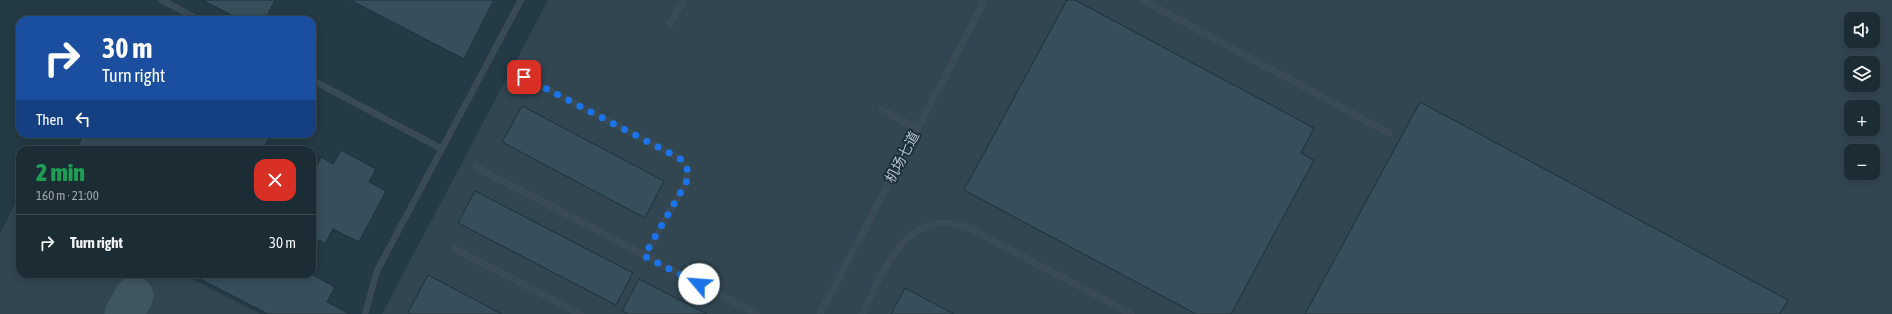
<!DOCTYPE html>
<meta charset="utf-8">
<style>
body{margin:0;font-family:"Asap Condensed","Noto Sans SC",sans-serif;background:#24343c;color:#f1f3f6;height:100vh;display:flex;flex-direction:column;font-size:15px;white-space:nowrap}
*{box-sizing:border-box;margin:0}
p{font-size:13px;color:#a0a7ac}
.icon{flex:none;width:22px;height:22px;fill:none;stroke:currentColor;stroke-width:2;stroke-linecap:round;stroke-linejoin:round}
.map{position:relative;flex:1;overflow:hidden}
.drawer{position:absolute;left:16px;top:146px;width:300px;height:132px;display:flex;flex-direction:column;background:#1b2c34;border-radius:12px;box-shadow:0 2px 10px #0003,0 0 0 1px #39484f}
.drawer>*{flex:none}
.hud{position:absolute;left:16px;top:16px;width:300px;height:122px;border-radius:12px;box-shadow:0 2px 10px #0003,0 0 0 1px #39484f;background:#1a4fa0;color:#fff;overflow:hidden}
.tools{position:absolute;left:1844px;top:12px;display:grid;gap:8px}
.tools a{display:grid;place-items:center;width:36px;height:36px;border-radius:8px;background:#1b2c34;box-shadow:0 2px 10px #0003,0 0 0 1px #39484f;font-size:20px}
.pin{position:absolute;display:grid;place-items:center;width:34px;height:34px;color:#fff;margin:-17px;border-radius:8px;box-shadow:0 2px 6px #0006}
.me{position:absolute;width:44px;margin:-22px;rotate:297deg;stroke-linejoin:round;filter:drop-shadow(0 0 3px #0008)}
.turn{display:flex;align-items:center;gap:14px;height:84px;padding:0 20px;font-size:18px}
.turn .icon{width:52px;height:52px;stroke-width:2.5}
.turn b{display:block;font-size:28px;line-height:34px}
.then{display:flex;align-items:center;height:38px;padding:0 20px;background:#0003;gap:8px;font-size:15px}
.round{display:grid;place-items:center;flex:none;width:42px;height:42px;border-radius:12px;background:#24343c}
.summary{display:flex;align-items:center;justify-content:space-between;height:68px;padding:0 20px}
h1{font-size:24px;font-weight:800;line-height:30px;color:#1e9e55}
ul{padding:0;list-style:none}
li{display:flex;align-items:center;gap:12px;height:56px;padding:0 20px;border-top:1px solid #39484f}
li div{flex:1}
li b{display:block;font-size:15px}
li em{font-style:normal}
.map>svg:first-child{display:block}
.airport{fill:#324651;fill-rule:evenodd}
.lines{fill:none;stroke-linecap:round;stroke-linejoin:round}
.taxiway{stroke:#3f5560;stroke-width:39}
.building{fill:#364f5b;stroke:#1f313b}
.service-casing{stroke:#455660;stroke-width:6}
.service{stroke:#394a54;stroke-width:5.5}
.route{stroke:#1a73e8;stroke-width:7;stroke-dasharray:0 12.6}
.labels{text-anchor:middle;stroke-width:4;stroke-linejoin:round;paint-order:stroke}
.street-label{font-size:14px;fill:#b6c5cd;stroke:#1d2f39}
</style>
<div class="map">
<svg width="1892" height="314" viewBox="0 0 1892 314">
<rect width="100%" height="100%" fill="#243a45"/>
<path class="airport" d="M 548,0 L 1892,0 L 1892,314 L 382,314 ZM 1851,19 L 1873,19 L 1873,41 L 1851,41 ZM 1851,63 L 1873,63 L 1873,85 L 1851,85 ZM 1851,107 L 1873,107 L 1873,129 L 1851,129 ZM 1851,151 L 1873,151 L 1873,173 L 1851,173 Z
M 20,194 L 20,274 L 182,274 L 260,314 L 0,314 L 0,234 Z"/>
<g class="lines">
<path class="taxiway" d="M 124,314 L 134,296"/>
</g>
<path class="building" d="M 202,0 L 275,0 L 265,20 L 241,20 Z
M 350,0 L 494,0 L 464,59 Z
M 1067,0 L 1075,0 L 1314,128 L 1301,153 L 1314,160 L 1231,314 L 1196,314 L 964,190 Z
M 1420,102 L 1788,300 L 1780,314 L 1305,314 Z
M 522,106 L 664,181 L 645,218 L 502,142 Z
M 84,134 L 271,134 L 262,150 L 76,150 Z
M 341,150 L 376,169 L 369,182 L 386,191 L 359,242 L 333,229 L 325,244 L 319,240 L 312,254 L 312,175 L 321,157 L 333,164 Z
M 475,191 L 633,273 L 616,305 L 458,223 Z
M 198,274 L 311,274 L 335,287 L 327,302 L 350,314 L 268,314 L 196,277 Z
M 428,275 L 502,314 L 411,314 L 408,312 Z
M 639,279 L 707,314 L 628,314 L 622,311 Z
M 905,288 L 954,314 L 891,314 Z"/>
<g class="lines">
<g class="service-casing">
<path id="service" d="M 162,0 L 199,20
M 1143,0 L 1389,133
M 670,24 L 683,0
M 524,77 L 679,158 C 688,165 689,172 686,183 L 645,256
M 312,80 L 442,149
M 882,110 L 917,128
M 476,167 L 757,314
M 455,249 L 580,314
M 365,314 L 377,271 L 521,0
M 820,314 L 985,0
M 862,314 C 880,280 899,221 946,223 C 956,223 964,227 973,230 L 1131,314"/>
</g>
<use href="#service" class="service"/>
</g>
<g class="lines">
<path class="route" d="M 524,77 L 679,158 C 688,165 689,172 686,183 L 644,256 L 699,284"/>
</g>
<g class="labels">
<g class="street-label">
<text transform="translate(902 157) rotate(-62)" y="5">机场七道</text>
</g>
</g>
</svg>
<div class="tools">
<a><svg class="icon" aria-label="sound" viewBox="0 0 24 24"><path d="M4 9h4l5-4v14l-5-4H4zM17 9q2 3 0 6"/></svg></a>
<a><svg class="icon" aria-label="layers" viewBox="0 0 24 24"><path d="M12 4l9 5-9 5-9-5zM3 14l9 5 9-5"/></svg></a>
<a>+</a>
<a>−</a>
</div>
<div class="pin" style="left:524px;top:77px;background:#d93025"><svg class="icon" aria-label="arrive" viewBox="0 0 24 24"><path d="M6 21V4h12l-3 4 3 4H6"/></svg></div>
<svg class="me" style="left:699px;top:284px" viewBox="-20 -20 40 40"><circle r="19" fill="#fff"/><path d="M0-13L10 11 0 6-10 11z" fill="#1a73e8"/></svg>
<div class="hud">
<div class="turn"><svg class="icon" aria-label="right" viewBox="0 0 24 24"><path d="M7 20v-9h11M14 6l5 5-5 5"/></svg><div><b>30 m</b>Turn right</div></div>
<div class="then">Then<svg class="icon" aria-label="left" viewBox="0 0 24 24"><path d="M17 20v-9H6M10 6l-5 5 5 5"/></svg></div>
</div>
<section class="drawer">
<div class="summary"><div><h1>2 min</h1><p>160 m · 21:00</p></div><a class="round" style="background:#d93025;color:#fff"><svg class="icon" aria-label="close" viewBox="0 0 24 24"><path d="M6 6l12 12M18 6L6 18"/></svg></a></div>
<ul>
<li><svg class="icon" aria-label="right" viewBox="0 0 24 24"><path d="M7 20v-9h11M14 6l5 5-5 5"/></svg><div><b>Turn right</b></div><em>30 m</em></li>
</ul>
</section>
</div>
